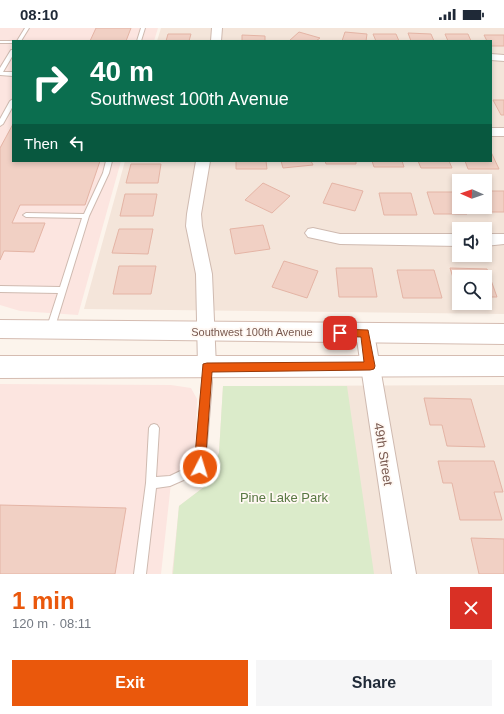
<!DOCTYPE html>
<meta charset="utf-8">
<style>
body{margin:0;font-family:Arial,sans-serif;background:#f6f6f7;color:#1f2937;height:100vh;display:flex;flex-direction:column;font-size:15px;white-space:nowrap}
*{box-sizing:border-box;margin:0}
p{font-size:13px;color:#747a83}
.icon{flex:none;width:22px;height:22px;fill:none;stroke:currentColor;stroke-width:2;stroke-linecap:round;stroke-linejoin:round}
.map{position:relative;height:546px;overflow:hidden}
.sheet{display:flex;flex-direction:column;background:#fff;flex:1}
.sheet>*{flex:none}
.top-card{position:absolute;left:12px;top:12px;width:480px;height:122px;border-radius:0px;box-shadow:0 2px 6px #0003;background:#0b6e4f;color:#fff;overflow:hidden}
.needle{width:26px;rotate:272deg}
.tools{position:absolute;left:452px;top:146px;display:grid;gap:8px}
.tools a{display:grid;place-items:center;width:40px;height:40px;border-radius:0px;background:#fff;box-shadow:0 2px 6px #0003;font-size:20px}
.pin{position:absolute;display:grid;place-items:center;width:34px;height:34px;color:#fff;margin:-17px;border-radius:8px;box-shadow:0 2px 6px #0006}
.me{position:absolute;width:44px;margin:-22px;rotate:5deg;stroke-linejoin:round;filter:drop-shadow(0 0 3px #0008)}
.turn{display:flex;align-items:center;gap:14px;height:84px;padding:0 12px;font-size:18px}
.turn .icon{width:52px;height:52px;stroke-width:2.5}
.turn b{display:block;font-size:28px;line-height:34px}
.then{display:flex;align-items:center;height:38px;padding:0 12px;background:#0003;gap:8px;font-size:15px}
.round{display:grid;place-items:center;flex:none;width:42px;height:42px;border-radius:0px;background:#f6f6f7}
.headline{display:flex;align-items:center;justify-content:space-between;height:68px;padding:0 12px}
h1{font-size:24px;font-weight:800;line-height:30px;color:#ea580c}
.cta{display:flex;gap:8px;margin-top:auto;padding:8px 12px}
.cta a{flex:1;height:46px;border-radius:0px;background:#ea580c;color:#fff;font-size:16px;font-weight:800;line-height:46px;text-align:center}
.cta a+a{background:#f6f6f7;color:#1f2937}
.status{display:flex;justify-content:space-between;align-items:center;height:28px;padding:0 20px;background:#fff;direction:ltr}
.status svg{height:11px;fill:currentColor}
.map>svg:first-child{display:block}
.residential{fill:#f4e5da;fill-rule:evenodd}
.commercial{fill:#fce5e0}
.green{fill:#dbebca}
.building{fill:#f1d0c4;stroke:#e4b4a5}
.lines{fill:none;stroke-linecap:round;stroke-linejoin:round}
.lane-casing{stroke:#cfbab0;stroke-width:2}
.street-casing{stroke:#cfbab0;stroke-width:2}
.secondary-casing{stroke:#d5bcb1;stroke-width:2}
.lane{fill:#fff;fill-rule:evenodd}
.street{fill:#fff;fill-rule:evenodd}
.secondary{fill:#fff;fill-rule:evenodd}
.route{fill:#ea580c;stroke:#983908}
.labels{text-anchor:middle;stroke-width:3.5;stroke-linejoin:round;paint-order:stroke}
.street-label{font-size:11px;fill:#78584e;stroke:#fff8f3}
.near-street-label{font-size:13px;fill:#78584e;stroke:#fff8f3}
.near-park-label{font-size:13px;fill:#597843;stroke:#fff8f3}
</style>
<div class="status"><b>08:10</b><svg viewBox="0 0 49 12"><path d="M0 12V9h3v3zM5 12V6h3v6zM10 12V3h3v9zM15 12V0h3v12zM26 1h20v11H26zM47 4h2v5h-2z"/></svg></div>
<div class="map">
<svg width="504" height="546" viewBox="0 0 504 546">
<rect width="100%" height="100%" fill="#fcf4ec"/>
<path class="residential" d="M 161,0 L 504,0 L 504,286 L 84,281 L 125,133 L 491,133 L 491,13 L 157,13 ZM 459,153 L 485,153 L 485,179 L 459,179 ZM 459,201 L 485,201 L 485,227 L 459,227 ZM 459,249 L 485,249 L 485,275 L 459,275 Z
M 504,357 L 504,546 L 172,546 L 179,478 L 204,459 L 219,425 L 223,358 Z"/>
<path class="commercial" d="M 0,0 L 158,0 L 154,13 L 13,13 L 13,133 L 121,133 L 78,287 L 20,283 L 0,277 Z
M 0,356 L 171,357 L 191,360 L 197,371 L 195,434 L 171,455 L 161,546 L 0,546 Z"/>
<path class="green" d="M 223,358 L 347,358 L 374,546 L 173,546 L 179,478 L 204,459 L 219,425 Z"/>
<path class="building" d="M 96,0 L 131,0 L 126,13 L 90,13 Z
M 299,4 L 320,10 L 316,13 L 289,13 Z
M 345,4 L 367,6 L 366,13 L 342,13 Z
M 408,5 L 431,6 L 434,13 L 411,13 Z
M 168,6 L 191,6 L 189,13 L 166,13 Z
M 373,6 L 396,6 L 399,13 L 376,13 Z
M 445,6 L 468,6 L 471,13 L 448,13 Z
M 242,7 L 265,8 L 265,13 L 242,13 Z
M 484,7 L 504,7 L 504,18 L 491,18 L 491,13 L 487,13 Z
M 493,72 L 504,72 L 504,87 L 501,87 Z
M 13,96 L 13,133 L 100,133 L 85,177 L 20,177 L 12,195 L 45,195 L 34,224 L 4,223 L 0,232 L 0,120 Z
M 491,124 L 499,141 L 468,141 L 465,133 L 491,133 Z
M 236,133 L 266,133 L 267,141 L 236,141 Z
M 281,133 L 311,133 L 313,137 L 283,140 Z
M 325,133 L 356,133 L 356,136 L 326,136 Z
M 372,133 L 402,133 L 404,139 L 374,139 Z
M 418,133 L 449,133 L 452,140 L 421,140 Z
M 131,136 L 161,136 L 158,155 L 126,155 Z
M 263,155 L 290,168 L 272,185 L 245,172 Z
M 332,155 L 363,163 L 355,183 L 323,175 Z
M 485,163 L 504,163 L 504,184 L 485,184 L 483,179 L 485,179 Z
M 427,164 L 459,164 L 459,179 L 465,179 L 467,186 L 434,186 Z
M 379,165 L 411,165 L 417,187 L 384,187 Z
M 125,166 L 157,166 L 153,188 L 120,188 Z
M 263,197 L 270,221 L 235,226 L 230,201 Z
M 119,201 L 153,201 L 148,226 L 112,225 Z
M 284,233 L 318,243 L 307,270 L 272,259 Z
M 119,238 L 156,238 L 151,266 L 113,266 Z
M 336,240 L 372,240 L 377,269 L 339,269 Z
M 450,240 L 487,241 L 497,269 L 485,269 L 485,249 L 459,249 L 459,269 Z
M 397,242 L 434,242 L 442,270 L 403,270 Z
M 424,370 L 471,371 L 485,419 L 447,418 L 442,397 L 430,397 Z
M 438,433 L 494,433 L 503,464 L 494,464 L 502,492 L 460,492 L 452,455 L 443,455 Z
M 0,477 L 126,480 L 115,546 L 0,546 Z
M 471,510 L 504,511 L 504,546 L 479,546 Z"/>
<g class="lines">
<g class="lane-casing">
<path id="lane" d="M 25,0 L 29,0 L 21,13 L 17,13 Z
M 141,0 L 145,0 L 141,13 L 137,13 Z
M 0,13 L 15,13 L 13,13 L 13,15 L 0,15 Z
M 11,22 L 13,22 L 13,27 L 3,44 L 13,44 L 13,48 L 0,47 L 0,40 Z
M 13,71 L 13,78 L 3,96 L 0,98 L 0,91 L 10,73 Z
M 106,133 L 112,133 L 109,145 L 89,188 L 54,302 L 53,304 L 50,305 L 47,304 L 46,302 L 58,265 L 0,264 L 0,258 L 60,259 L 82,190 L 26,189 L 23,187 L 26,185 L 84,186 L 103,145 Z
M 207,336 L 210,337 L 211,340 L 212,355 L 205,439 L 204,443 L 170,458 L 156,460 L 146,546 L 134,546 L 146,455 L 149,400 L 151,397 L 154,396 L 157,397 L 159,400 L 156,449 L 170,448 L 195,436 L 202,355 L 203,340 L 204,337 Z"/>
</g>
<g class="street-casing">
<path id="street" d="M 212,0 L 222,0 L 221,13 L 211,13 Z
M 491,26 L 504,27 L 504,33 L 491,32 Z
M 491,100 L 504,100 L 504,108 L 491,108 Z
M 196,133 L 210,133 L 201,186 L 202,198 L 212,246 L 216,339 L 214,345 L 207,347 L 200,345 L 198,339 L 196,246 L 186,198 L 187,186 Z
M 313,200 L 340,206 L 459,206 L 459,218 L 340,216 L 308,209 L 305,205 L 308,201 Z
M 485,206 L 504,206 L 504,216 L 485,218 Z
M 365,298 L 371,300 L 374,305 L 416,546 L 392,546 L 356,305 L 359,300 Z"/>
</g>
<g class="secondary-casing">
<path id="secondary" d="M 0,292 L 504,296 L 504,316 L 0,310 Z
M 0,328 L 504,328 L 504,348 L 0,350 Z"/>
</g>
<use href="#lane" class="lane"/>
<use href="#street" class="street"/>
<use href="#secondary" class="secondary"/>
</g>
<path class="route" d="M 340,301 L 368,302 L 375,338 L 374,341 L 370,342 L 212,344 L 205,439 L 204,443 L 200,445 L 196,443 L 194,439 L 203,336 L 207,335 L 364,334 L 361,309 L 337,308 L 335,305 L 337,302 Z"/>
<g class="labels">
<g class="street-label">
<text x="252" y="308">Southwest 100th Avenue</text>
</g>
<g class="near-street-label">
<text transform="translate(384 426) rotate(81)" y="5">49th Street</text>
</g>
<g class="near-park-label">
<text x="284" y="474">Pine Lake Park</text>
</g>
</g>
</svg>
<div class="tools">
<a><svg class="needle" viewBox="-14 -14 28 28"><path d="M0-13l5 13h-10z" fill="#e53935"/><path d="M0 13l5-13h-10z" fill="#747a83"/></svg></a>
<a><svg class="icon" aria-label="sound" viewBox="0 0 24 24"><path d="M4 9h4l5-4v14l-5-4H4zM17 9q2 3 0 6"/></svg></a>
<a><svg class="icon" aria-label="search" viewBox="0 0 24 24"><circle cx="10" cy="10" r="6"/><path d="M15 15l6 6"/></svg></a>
</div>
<div class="pin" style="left:340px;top:305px;background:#d93025"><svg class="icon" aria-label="arrive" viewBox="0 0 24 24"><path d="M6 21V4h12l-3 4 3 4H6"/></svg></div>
<svg class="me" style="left:200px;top:439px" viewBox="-20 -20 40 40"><circle r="17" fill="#ea580c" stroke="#fff" stroke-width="3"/><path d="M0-11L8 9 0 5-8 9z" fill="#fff"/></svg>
<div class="top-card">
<div class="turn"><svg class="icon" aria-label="right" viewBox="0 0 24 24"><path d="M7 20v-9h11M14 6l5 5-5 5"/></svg><div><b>40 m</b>Southwest 100th Avenue</div></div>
<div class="then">Then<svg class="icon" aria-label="left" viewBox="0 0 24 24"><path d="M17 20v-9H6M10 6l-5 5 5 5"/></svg></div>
</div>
</div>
<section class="sheet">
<div class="headline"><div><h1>1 min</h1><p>120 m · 08:11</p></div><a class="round" style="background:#d93025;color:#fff"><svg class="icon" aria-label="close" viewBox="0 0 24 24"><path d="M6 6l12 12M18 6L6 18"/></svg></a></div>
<div class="cta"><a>Exit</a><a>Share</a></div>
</section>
